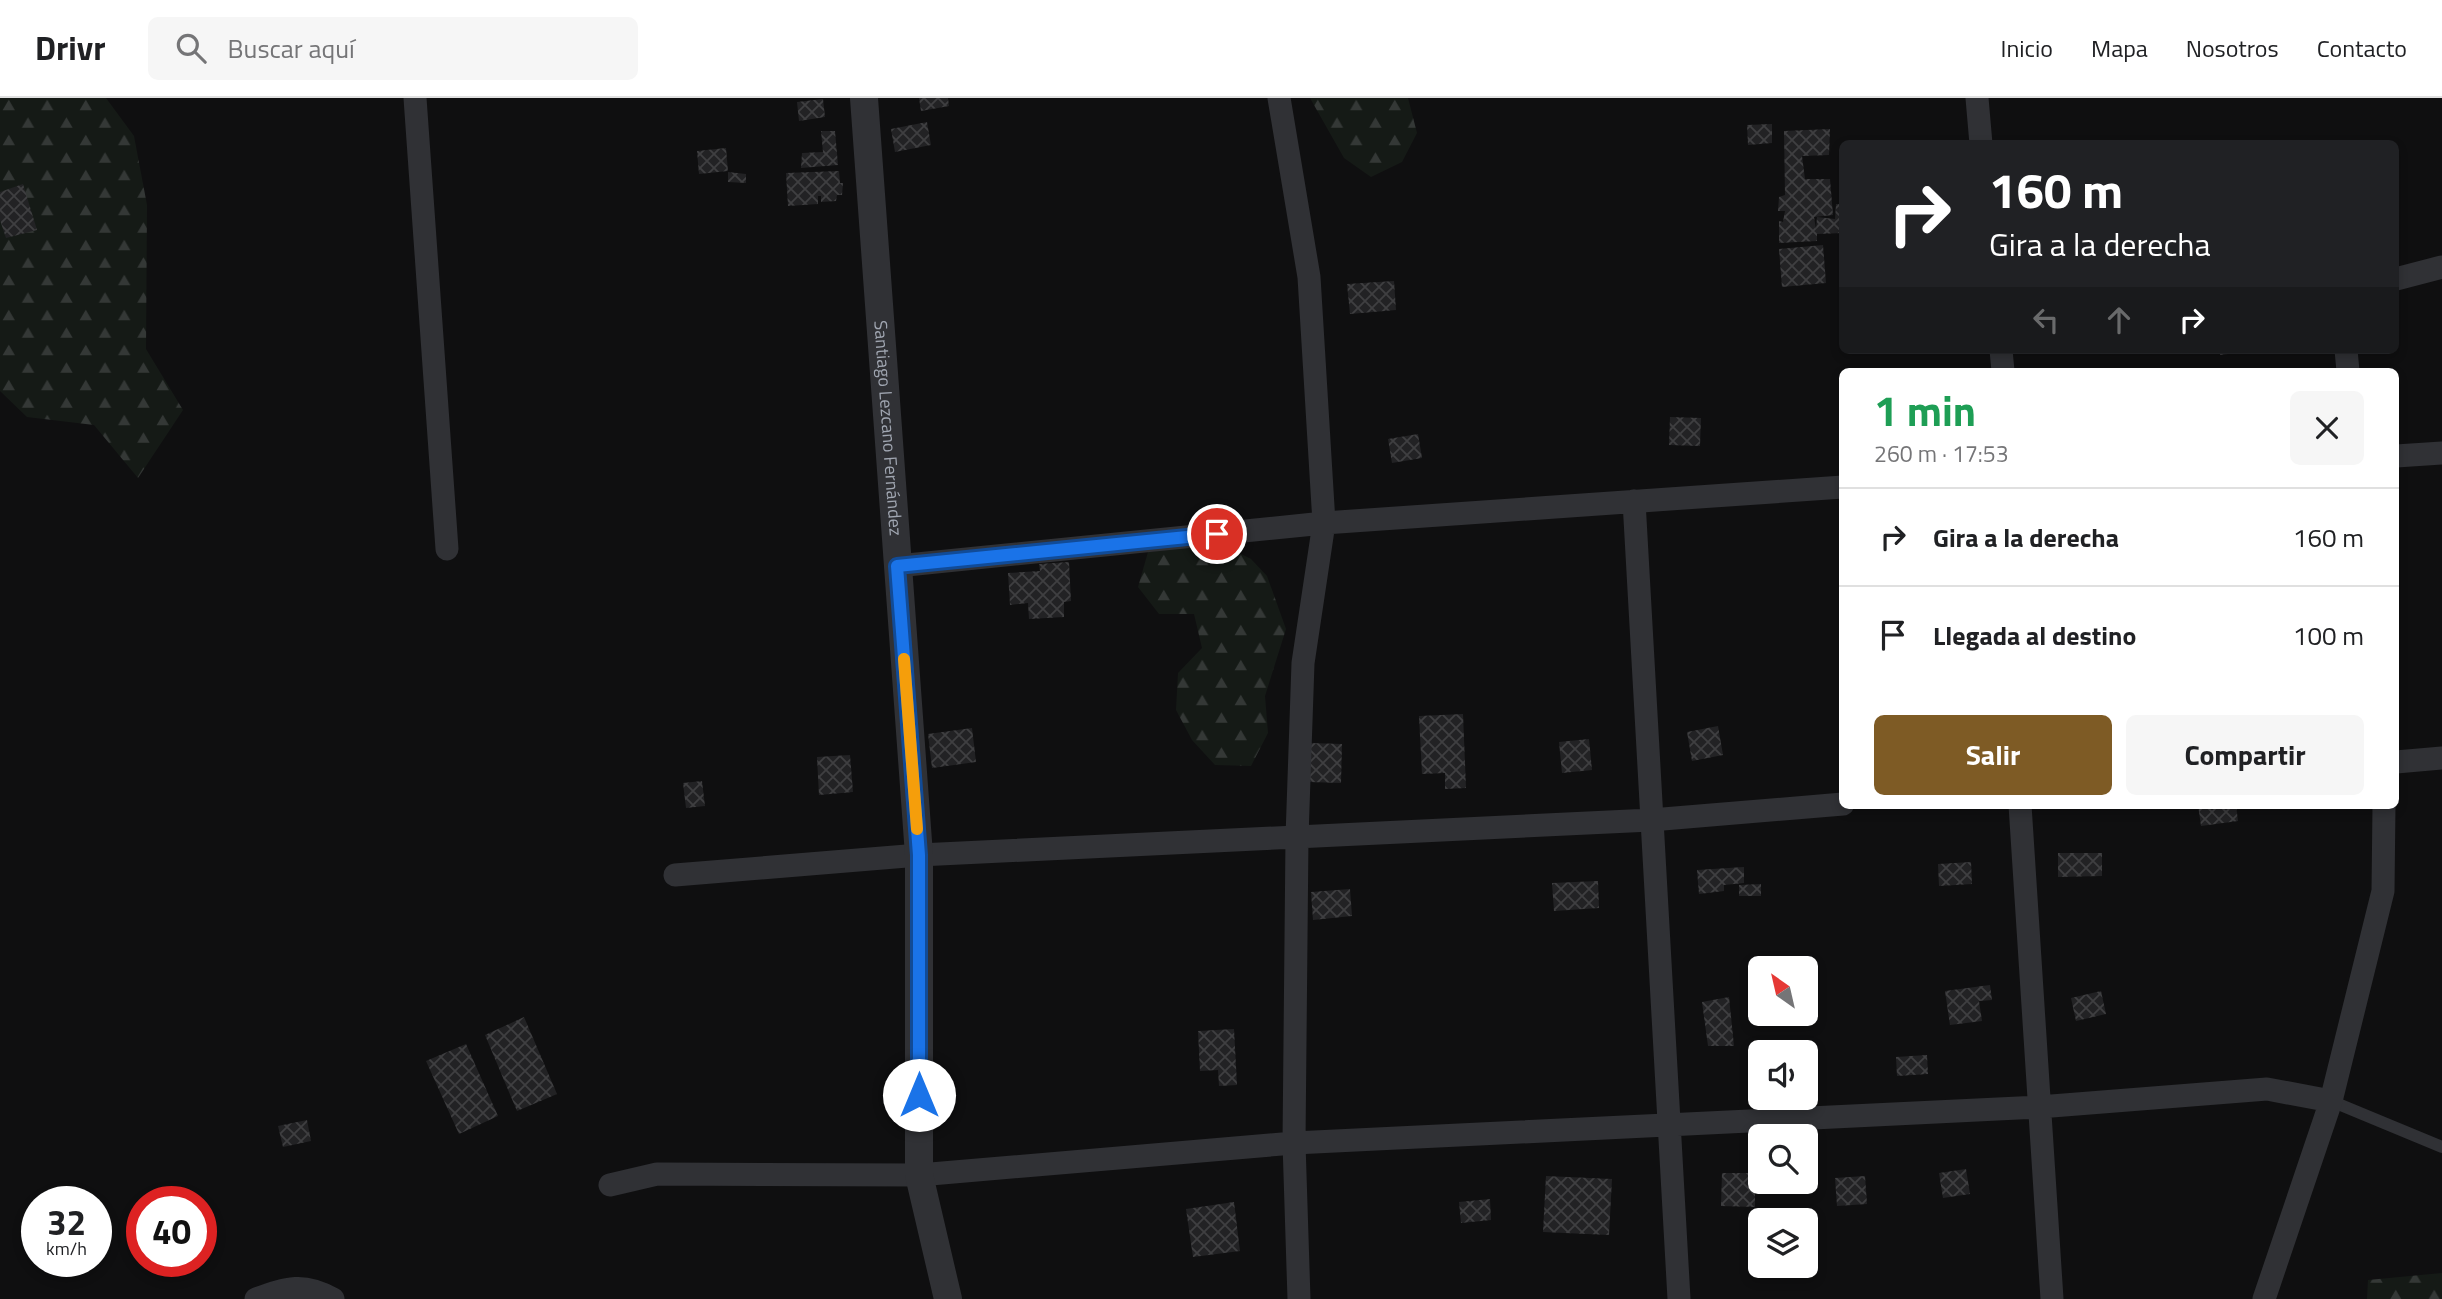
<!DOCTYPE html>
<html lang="es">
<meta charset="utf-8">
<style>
body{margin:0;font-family:"Titillium Web",sans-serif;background:#f6f6f6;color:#202124;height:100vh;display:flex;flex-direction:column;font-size:26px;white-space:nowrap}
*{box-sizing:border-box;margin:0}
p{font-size:23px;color:#757577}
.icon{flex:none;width:38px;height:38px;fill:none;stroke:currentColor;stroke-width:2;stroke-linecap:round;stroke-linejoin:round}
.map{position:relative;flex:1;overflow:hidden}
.details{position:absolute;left:1839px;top:270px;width:560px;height:441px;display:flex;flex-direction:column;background:#fff;border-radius:10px;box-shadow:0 4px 10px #0003}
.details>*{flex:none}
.banner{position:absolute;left:1839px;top:42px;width:560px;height:214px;border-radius:10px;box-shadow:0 4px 10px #0003;background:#202124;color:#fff;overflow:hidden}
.needle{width:46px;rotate:326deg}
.controls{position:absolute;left:1748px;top:858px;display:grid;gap:14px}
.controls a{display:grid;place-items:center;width:70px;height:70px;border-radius:10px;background:#fff;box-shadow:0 4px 10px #0003;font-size:35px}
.speed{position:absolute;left:21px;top:1088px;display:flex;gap:14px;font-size:35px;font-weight:700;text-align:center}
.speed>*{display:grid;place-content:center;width:91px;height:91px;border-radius:50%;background:#fff;box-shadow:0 4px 10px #0003;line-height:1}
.speed small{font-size:18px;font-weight:400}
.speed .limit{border:10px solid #d22;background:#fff;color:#111}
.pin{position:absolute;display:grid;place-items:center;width:60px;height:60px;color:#fff;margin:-30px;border:4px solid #fff;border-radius:50%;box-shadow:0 2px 7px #0007}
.me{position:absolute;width:77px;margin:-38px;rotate:0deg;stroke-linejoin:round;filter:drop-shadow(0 0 5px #0008)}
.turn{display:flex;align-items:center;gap:24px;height:147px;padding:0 35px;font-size:32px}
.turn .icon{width:91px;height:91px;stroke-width:2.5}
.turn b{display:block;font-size:49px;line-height:60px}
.lanes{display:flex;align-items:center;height:66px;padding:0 35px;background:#0003;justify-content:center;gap:35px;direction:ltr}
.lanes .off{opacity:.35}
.round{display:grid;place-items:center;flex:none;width:74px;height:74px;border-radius:10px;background:#f6f6f6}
.headline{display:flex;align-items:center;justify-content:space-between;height:119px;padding:0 35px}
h1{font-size:42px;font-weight:700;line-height:52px;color:#1e9e55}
.button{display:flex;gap:14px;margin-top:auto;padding:14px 35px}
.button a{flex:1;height:80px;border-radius:10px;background:#7e5b25;color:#fff;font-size:28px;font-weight:700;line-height:80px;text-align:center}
.button a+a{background:#f6f6f6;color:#202124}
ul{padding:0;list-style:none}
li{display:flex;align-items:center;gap:21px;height:98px;padding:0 35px;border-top:2px solid #e0e0e0}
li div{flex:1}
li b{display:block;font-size:26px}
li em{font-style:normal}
header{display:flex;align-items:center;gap:42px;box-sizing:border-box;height:98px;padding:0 35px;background:#fff;border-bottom:2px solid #e0e0e0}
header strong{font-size:33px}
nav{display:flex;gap:38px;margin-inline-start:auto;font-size:24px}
.search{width:490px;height:63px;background:#f6f6f6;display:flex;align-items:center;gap:18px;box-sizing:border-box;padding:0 24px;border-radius:10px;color:#757577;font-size:26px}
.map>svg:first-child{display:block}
.forest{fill:url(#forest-firs)}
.building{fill:url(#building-cross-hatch)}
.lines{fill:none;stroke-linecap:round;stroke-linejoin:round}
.service{stroke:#303135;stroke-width:12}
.minor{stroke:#303135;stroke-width:23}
.tertiary{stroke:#303135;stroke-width:28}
.route-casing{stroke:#114b97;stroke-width:18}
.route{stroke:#1a73e8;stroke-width:12}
.slow{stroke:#f59e0b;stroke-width:12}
.labels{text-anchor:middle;stroke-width:7;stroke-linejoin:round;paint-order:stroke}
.street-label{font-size:18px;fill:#a0a6b1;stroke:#0a0a0b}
</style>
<header>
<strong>Drivr</strong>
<div class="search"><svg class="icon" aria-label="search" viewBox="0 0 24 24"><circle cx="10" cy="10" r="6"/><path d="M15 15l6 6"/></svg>Buscar aquí</div>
<nav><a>Inicio</a><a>Mapa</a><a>Nosotros</a><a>Contacto</a></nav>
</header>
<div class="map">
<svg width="2442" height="1201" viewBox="0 0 2442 1201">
<defs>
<pattern id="forest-firs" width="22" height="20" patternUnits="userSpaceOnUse" patternTransform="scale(1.75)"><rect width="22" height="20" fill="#151a16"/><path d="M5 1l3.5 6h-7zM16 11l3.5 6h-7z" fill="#343836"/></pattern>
<pattern id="building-cross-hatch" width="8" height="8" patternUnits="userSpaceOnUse" patternTransform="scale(1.75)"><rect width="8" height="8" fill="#222224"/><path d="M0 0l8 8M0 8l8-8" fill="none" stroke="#3f3f41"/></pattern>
</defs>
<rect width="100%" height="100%" fill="#0f0f10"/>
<path class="forest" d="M 0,0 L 106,0 L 134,38 L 147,107 L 146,251 L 183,312 L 138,380 L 94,327 L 27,319 L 0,293 Z
M 1310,0 L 1408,0 L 1417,35 L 1402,64 L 1371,79 L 1344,60 Z
M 1220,445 L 1251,461 L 1267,478 L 1286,531 L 1265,598 L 1268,635 L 1251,668 L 1215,667 L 1192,642 L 1176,612 L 1178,575 L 1202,550 L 1194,516 L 1159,516 L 1138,489 L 1148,454 Z
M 2442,1175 L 2442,1201 L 2367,1201 L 2368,1182 Z"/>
<path class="building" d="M 919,0 L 948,0 L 949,8 L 921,13 Z
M 823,1 L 825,19 L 799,23 L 797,4 Z
M 927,24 L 931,47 L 895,54 L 891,31 Z
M 1772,26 L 1772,45 L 1748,47 L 1747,27 Z
M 1830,31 L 1829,57 L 1802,58 L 1805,81 L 1830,81 L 1833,117 L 1814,119 L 1816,131 L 1817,119 L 1835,121 L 1836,106 L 1843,106 L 1843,135 L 1817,136 L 1817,143 L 1779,145 L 1779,123 L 1783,124 L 1785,113 L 1778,113 L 1779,99 L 1785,97 L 1784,33 Z
M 821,33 L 835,33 L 838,67 L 801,70 L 802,55 L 823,54 Z
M 726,50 L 728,73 L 699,76 L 697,53 Z
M 839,73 L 840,85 L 843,85 L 842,97 L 837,97 L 836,103 L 821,104 L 821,98 L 818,98 L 818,106 L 788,108 L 786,75 Z
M 728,74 L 746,76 L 746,85 L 728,84 Z
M 23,86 L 37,132 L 6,140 L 0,122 L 0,94 Z
M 1823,147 L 1826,185 L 1782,189 L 1779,151 Z
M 1394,183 L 1396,212 L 1350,216 L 1347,186 Z
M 2220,252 L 2235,252 L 2236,255 L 2220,257 Z
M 1670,319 L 1701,320 L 1700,348 L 1669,347 Z
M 1418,336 L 1422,360 L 1392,365 L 1388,341 Z
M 1069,464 L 1071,503 L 1064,504 L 1064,519 L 1029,521 L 1028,505 L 1010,507 L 1008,475 L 1040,473 L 1039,466 Z
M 1463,616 L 1466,690 L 1445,691 L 1445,675 L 1422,676 L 1419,618 Z
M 1718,628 L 1723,657 L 1692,663 L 1687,634 Z
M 972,630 L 976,664 L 932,670 L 928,636 Z
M 1589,641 L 1592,672 L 1562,675 L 1559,644 Z
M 1311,645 L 1342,646 L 1341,685 L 1309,684 Z
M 850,657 L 853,694 L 819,697 L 817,659 Z
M 702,683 L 705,708 L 686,710 L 683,685 Z
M 2198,707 L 2236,707 L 2238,723 L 2201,728 Z
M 2058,755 L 2102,755 L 2102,778 L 2058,779 Z
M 1971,764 L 1972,786 L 1939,788 L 1938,766 Z
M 1744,769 L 1744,785 L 1724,787 L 1724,793 L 1699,796 L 1697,772 Z
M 1598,783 L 1599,810 L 1554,813 L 1552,785 Z
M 1761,786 L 1761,798 L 1739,798 L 1739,787 Z
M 1350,791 L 1352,818 L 1313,822 L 1311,794 Z
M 1990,887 L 1992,902 L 1979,903 L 1982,923 L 1950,927 L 1945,893 Z
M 2101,893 L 2106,916 L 2076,923 L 2071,900 Z
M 1729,899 L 1734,948 L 1708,948 L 1702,904 Z
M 524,919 L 557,996 L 517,1013 L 485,937 Z
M 1234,931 L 1237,987 L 1219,988 L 1218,972 L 1200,973 L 1198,933 Z
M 466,946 L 498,1018 L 459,1036 L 426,963 Z
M 1927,957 L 1928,976 L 1897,978 L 1896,959 Z
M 307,1022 L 311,1043 L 283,1049 L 278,1028 Z
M 1966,1071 L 1970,1096 L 1943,1100 L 1939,1075 Z
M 1722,1075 L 1755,1075 L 1755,1109 L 1721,1108 Z
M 1546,1078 L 1612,1081 L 1609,1137 L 1543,1134 Z
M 1865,1078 L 1867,1106 L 1837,1108 L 1835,1080 Z
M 1490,1101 L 1491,1122 L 1461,1125 L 1459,1104 Z
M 1234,1104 L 1240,1153 L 1193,1159 L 1186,1111 Z"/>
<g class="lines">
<path class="service" d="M 2331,1003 L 2442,1049"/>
<path class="minor" d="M 415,0 L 447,451
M 1279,0 L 1309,179 L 1324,425 L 1303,565 L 1297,739 L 1294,1045 L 1299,1201
M 1977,0 L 1981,46
M 2396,181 L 2442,169
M 2001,252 L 2003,273
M 2346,252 L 2348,273
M 2396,358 L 2442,355
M 1634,403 L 1679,1201
M 897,468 L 1324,425 L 1843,389
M 2396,664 L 2442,660
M 2020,707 L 2052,1201
M 675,777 L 919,757 L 1651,722 L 1843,706
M 610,1087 L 657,1076 L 919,1077 L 1294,1045 L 2039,1009 L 2267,991 L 2331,1003
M 256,1201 C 287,1190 303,1184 333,1201
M 2264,1201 L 2331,1003 L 2383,793 L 2384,707"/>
<path class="tertiary" id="s1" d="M 864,0 L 919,757 L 919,1077 L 948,1201"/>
</g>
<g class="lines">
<g class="route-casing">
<path id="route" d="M 919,997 L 919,757 L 897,468 L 1217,436"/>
</g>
<use href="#route" class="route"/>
<path class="slow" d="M 904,561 L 917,731"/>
</g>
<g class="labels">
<g class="street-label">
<text dy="6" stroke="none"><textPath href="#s1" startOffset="331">Santiago Lezcano Fernández</textPath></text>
</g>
</g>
</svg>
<div class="controls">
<a><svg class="needle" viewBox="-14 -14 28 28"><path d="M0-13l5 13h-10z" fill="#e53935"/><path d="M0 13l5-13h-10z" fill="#757577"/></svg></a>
<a><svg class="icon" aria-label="sound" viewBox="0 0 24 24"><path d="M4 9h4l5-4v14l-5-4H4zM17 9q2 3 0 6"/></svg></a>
<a><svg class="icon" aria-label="search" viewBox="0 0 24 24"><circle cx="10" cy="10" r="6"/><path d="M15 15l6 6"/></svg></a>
<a><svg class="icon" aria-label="layers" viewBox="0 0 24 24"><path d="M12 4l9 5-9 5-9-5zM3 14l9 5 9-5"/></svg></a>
</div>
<div class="speed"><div>32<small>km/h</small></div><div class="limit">40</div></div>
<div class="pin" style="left:1217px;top:436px;background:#d93025"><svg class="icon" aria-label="arrive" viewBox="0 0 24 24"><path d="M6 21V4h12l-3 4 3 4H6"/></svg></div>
<svg class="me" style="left:919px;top:997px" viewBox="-20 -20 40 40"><circle r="19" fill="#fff"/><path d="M0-13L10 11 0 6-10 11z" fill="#1a73e8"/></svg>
<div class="banner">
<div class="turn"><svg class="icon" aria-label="right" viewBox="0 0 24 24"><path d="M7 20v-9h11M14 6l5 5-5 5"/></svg><div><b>160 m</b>Gira a la derecha</div></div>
<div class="lanes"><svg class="icon off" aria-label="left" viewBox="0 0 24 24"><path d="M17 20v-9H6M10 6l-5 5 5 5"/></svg><svg class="icon off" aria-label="ahead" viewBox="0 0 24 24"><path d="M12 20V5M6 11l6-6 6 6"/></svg><svg class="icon" aria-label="right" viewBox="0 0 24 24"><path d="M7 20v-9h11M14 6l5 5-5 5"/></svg></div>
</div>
<section class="details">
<div class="headline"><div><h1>1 min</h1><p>260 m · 17:53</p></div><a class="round"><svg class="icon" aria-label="close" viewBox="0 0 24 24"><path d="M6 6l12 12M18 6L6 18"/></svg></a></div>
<ul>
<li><svg class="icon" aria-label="right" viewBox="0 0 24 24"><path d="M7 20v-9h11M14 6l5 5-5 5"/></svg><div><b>Gira a la derecha</b></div><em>160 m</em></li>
<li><svg class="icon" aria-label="arrive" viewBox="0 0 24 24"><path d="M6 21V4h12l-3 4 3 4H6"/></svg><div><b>Llegada al destino</b></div><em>100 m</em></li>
</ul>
<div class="button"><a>Salir</a><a>Compartir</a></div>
</section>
</div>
